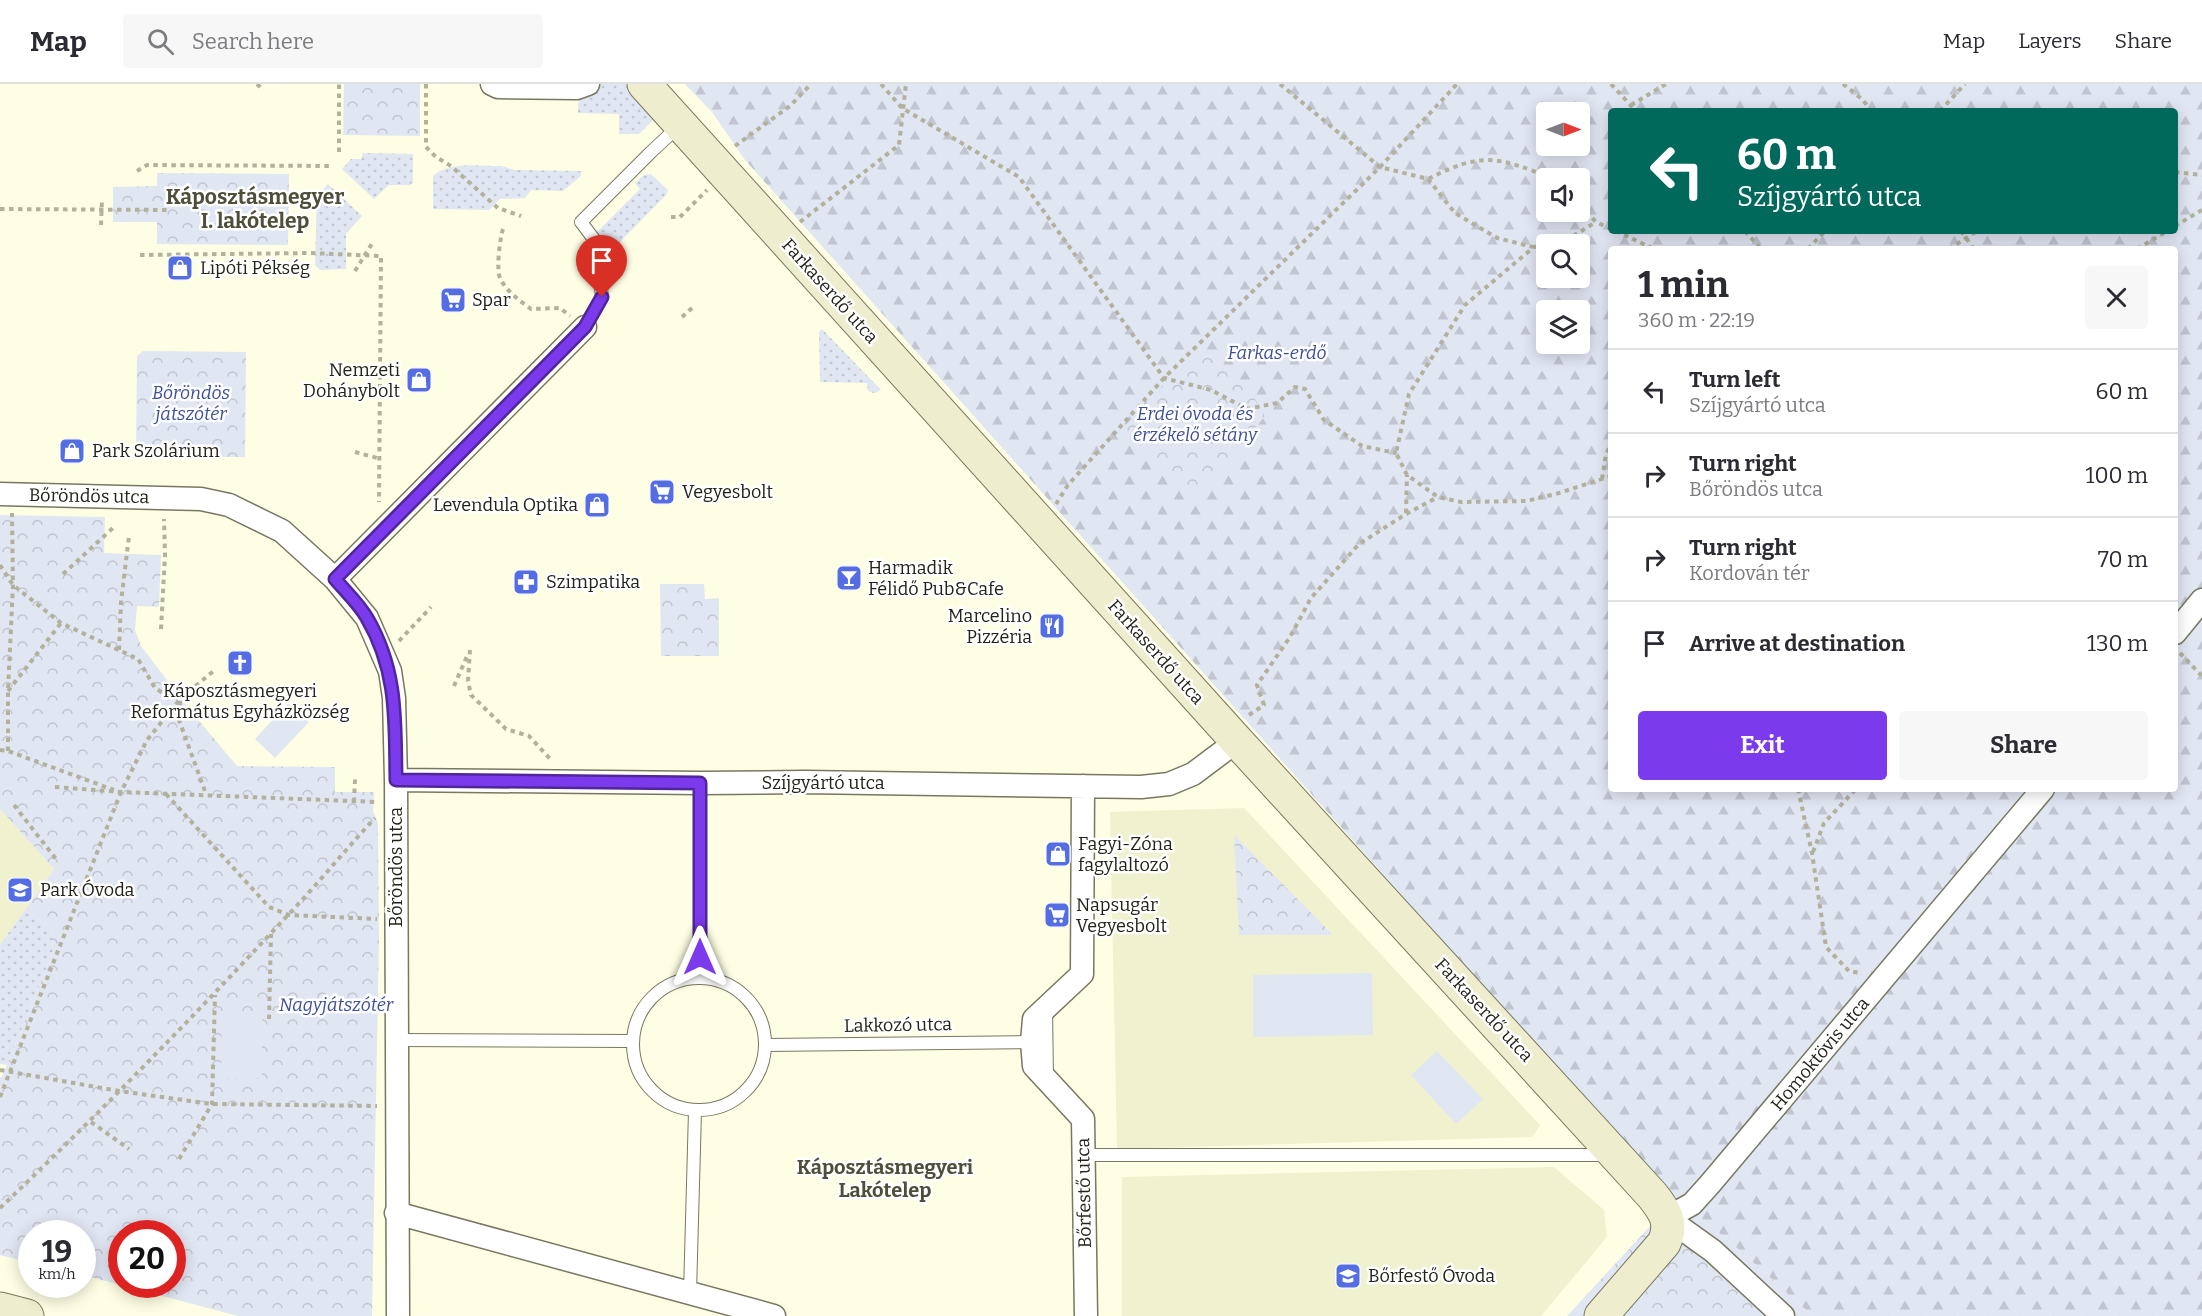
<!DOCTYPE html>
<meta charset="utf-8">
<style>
body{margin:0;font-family:Bitter,serif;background:#f7f7f7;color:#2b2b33;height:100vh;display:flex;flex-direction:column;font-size:22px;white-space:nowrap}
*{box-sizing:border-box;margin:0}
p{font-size:20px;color:#7c7c81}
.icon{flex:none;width:33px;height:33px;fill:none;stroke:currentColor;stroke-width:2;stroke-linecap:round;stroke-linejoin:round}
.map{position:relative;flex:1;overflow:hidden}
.details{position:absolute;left:1608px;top:162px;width:570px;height:546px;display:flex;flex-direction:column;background:#fff;border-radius:6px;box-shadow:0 3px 15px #0003}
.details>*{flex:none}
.top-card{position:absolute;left:1608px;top:24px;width:570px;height:126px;border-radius:6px;box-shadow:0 3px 15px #0003;background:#00695c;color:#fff;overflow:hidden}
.needle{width:39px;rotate:90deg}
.fabs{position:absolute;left:1536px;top:18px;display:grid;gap:12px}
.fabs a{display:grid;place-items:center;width:54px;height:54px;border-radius:6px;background:#fff;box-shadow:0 3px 15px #0003;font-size:30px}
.speed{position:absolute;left:18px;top:1136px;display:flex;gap:12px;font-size:30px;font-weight:700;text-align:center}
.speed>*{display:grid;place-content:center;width:78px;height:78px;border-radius:50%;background:#fff;box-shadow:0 3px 15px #0003;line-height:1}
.speed small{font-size:15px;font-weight:400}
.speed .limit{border:9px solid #d22;background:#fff;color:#111}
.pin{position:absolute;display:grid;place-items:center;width:51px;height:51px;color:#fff;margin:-62px -26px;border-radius:50% 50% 50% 0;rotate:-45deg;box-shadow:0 0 6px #0007}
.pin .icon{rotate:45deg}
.me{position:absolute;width:66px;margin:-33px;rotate:0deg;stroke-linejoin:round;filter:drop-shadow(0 0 4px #0008)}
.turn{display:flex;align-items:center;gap:21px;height:126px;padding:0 30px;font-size:27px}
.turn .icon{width:78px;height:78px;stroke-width:2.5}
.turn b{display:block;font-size:42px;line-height:51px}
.round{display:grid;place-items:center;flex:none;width:63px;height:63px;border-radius:6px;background:#f7f7f7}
.summary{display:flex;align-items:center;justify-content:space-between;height:102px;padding:0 30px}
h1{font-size:36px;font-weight:700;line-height:45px}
.primary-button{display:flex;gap:12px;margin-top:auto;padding:12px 30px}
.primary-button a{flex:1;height:69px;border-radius:6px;background:#7c3aed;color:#fff;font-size:24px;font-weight:700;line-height:69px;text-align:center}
.primary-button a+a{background:#f7f7f7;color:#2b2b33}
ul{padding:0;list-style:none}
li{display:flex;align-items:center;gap:18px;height:84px;padding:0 30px;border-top:2px solid #e1e1e2}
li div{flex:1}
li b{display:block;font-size:22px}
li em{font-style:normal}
header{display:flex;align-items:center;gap:36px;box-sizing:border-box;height:84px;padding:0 30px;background:#fff;border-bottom:2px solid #e1e1e2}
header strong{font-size:28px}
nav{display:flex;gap:33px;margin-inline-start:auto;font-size:21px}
.search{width:420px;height:54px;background:#f7f7f7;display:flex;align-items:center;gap:15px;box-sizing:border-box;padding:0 21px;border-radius:6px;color:#7c7c81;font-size:22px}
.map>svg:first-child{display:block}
.built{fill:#f0f1cf}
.grass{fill:url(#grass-dots)}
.forest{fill:url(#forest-firs);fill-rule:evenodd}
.park{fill:url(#park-crowns);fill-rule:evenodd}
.pitch{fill:#e1e6f3}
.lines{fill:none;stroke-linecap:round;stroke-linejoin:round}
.lane-casing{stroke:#787861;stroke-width:14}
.street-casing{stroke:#787861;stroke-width:25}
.secondary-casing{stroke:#787861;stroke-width:35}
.path{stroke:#b1b19c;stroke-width:4;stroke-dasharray:4.5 4.5;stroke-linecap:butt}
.lane{stroke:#fff;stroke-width:12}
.street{stroke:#fff;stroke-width:22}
.secondary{stroke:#eeedce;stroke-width:33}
.route-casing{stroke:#51269a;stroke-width:15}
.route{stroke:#7c3aed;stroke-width:10}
.labels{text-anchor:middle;stroke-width:5;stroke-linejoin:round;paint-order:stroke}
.poi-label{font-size:18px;fill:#232319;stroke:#fff;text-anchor:start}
.street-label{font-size:18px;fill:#232319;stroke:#fff}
.park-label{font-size:18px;font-style:italic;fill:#3c4d9b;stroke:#fff}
.neighbourhood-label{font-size:20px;font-weight:bold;fill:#4f4f39;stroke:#fff}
.quarter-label{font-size:21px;font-weight:bold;fill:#4f4f39;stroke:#fff}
</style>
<header>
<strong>Map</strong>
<div class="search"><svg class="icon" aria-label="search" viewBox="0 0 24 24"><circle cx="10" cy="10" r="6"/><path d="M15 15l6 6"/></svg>Search here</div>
<nav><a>Map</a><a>Layers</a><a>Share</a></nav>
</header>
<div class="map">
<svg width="2202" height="1232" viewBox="0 0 2202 1232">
<defs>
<pattern id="grass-dots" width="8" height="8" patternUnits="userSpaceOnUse" patternTransform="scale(1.5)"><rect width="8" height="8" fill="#e1e6f3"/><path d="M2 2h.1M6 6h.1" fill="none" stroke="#c1c5d0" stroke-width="1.8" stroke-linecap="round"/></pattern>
<pattern id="forest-firs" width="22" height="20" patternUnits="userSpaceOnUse" patternTransform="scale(1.5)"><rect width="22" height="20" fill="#e1e6f3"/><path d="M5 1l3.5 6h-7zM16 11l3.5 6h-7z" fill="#c1c5d0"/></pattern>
<pattern id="park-crowns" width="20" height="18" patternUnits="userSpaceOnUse" patternTransform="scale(1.5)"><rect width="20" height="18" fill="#e1e6f3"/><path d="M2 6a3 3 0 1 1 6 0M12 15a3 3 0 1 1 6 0" fill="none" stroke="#c1c5d0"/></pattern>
</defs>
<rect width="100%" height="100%" fill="#fdfee3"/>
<path class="built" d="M 1244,724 L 1540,1041 L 1532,1053 L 1117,1065 L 1110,728 Z
M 0,725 L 54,785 L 0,861 Z
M 1554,1083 L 1604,1126 L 1607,1153 L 1541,1232 L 1122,1232 L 1122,1093 Z"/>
<path class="grass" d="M 596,0 L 629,0 L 658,31 L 639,50 L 619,50 L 619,30 L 578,29 L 579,8 Z
M 363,69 L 413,70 L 413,98 L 410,101 L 389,101 L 374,115 L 342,85 L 351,75 L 361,75 Z
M 501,82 L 515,86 L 581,87 L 581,92 L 563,107 L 531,106 L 525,114 L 500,115 L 489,126 L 433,125 L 433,92 C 448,77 481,82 501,82 Z
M 651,90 L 668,106 L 667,110 L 613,165 L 596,149 L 640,105 L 635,99 L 644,91 Z
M 328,100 L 362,132 L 346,150 L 346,185 L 320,186 L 315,181 L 317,113 Z
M 822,245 L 881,306 L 874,309 L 868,307 L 867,299 L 820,298 L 819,248 Z
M 25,826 L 51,844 L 53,868 L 7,981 L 0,980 L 0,861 Z"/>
<path class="forest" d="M 685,0 L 2202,0 L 2202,1232 L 1813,1232 L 1729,1157 L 1676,1114 L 1600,1033 L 745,76 L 712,28 ZM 1611,27 L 2175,27 L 2175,147 L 1611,147 ZM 1546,28 L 1580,28 L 1580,62 L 1546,62 ZM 1546,94 L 1580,94 L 1580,128 L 1546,128 ZM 1546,160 L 1580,160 L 1580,194 L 1546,194 ZM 1611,165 L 2175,165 L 2175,705 L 1611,705 ZM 1546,226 L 1580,226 L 1580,260 L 1546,260 Z"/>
<path class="park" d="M 344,0 L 420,0 L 420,52 L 343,51 Z
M 157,89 L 289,90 L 288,161 L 157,160 L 157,138 L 113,138 L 113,103 L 157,102 Z
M 1201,263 L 1249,305 L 1265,332 L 1196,416 L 1120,347 Z
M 143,267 L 246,268 L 245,373 L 136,372 L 137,272 Z
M 0,431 L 105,433 L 104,469 L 161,471 L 159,523 L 137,522 L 135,546 L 141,562 L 189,625 L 237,682 L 335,683 L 335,708 L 374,708 L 373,727 L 378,739 L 379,852 L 372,1232 L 238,1232 L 83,1191 L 82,1149 L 32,1149 L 31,1179 L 0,1171 L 0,993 L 2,993 L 53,868 L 51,844 L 25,826 L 54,785 L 0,725 ZM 122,1149 L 172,1149 L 172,1200 L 122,1200 Z
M 660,500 L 704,500 L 705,515 L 719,514 L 719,572 L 661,572 Z
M 1234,751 L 1333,851 L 1239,851 Z
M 1676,1114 L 1729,1157 L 1813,1232 L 1567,1232 Z"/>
<path class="pitch" d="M 288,619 L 309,638 L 275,674 L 255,655 Z
M 1372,889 L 1373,951 L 1253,953 L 1253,891 Z
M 222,929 L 262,929 L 262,994 L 221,994 Z
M 1437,967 L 1483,1015 L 1456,1040 L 1411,991 Z"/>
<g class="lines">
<g class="lane-casing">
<path id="lane" d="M 585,243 L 602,213 L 596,158 L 581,138 L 651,68 L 680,41
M 700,699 L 700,894
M633 960a66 66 0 1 1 132 0a66 66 0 1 1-132 0Z
M 1046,925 L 1047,994
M 396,956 L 633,957
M 765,961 L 1032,958
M 1084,1071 L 1608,1071
M 690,1209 L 695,1027"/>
</g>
<g class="street-casing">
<path id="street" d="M 492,0 L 498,3 L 577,4 L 588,0
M 0,410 L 201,415 L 229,421 L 282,447 L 335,495 L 367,534 L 390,587 L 394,614 L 396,696 L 398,1232
M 335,495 L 585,243
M 2175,549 L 2202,516
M 396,696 L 700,699 L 805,698 L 1141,703 L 1169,700 L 1193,690 L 1237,657
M 1083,702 L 1082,890 L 1034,935 L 1032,958 L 1034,982 L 1083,1035 L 1086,1232
M 396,1129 L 774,1232
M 1783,1232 L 1713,1167 L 1667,1134 L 1692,1120 L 1710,1100 L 2043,705"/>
</g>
<g class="secondary-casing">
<path id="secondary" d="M 644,0 L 1237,657 L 1652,1111 C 1665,1127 1673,1139 1664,1159 L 1601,1232
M 0,1225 L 27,1232"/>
</g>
<path class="path" d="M 257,0 L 261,4
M 426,0 L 426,63 L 436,73 L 451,82 L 498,124 L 521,132
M 881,0 L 902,24 L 1019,93 L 1164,294 L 1211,306 L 1247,325 L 1277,319 L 1295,303 L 1305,305 L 1324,336 L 1362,362 L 1396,369
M 1280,0 L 1380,83 L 1428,95 C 1483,67 1497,73 1552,94
M 1611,0 L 1636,27
M 1843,0 L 1863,16 L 1871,27
M 1631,21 L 1666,0
M 1940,27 L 1965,0
M 735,62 L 790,22 L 811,0
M 339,68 L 339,0
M 137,87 L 147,81 L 330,82
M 2175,88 L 2202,91
M 1428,95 L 1455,129 L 1497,154 L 1533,163
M 1580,121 L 1596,138 L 1611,145
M 0,125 L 170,126
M 671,133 L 680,133 L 707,106
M 800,138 L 899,61 L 906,0
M 101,141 L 102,114
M 2175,142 L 2202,126
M 503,145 C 500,154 496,185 500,194 C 506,207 520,217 531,225 L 560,224 L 570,232
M 1616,147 L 1654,165
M 1745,147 L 1761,165
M 1961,147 L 1974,165
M 1548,160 L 1565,157 L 1596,138
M 1546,161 L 1534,163 L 1465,221 L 1409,310 L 1396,369 L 1407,391 L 1438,413 L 1461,418 L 1526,417 L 1556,410 L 1611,392
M 1808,165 L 1825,147
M 1949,165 L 1977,147
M 2137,165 L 2167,147
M 140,171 L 310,169 L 381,172 L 379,418
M 355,187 L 373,158
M 682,233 L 693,223
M 355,368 L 381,375
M 1602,395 L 1606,370 L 1611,361
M 1056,420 L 1068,401 L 1164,294 L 1380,83 L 1457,0
M 1406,429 L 1407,391
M 0,481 L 13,501 L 61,539 L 138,575 L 155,604 L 169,613 L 181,614
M 63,490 L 113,444
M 161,545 L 165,471 L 164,435
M 399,557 L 431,523
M 119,566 L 121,518 L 129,452
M 470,566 L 468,597 L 471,611 L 506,645 L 529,652 L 552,677
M 2180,569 L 2202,592
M 454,602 L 468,570
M 8,607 L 61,539
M 180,617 L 179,636 L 206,710
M 1249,631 L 1264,621 L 1257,601 L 1290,553 L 1311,514 L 1359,460 L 1406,430 L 1438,413
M 0,666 L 8,667 L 114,706
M 8,667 L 8,607 L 13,501 L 12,429
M 55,703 L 121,708 L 377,718
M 1798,705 L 1812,769 L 1826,863 L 1849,887 L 1860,889
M 166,710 L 269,823 L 289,831 L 377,835
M 354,718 L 355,695
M 14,721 L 56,775
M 1813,768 L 1824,739 L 1856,705
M 269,935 L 271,850
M 0,986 L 119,1007 L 212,1020 L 377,1022
M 0,1013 L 121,708 L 147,656 L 181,614 L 216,585
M 91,1038 L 129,1065
M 179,1075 L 212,1020 L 215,911
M 0,1124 C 99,1030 194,932 287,832 C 317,801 345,766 375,734"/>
<use href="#lane" class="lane"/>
<use href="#street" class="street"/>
<use href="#secondary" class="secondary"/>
</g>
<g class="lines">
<g class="route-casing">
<path id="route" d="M 602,213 L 585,243 L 335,495 C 346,508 359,520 367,534 C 398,587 395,637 396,696 L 700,699 L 700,873"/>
</g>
<use href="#route" class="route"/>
</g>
<defs>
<g id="shop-square" transform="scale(1.35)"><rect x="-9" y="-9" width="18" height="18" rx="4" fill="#546de2" stroke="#fff"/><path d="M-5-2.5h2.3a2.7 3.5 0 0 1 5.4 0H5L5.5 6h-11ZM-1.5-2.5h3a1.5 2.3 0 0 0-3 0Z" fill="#fff"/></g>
<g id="supermarket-square" transform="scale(1.35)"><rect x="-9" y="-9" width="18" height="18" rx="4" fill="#546de2" stroke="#fff"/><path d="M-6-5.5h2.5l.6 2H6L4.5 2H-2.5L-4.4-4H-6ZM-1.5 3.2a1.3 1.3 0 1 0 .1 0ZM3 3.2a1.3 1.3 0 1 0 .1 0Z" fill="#fff"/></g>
<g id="bar-square" transform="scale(1.35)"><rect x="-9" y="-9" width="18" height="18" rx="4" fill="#546de2" stroke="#fff"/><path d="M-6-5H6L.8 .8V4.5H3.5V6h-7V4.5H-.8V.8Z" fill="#fff"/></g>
<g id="pharmacy-square" transform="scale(1.35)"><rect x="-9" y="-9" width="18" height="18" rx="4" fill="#546de2" stroke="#fff"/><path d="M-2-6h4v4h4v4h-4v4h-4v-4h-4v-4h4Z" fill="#fff"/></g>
<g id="restaurant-square" transform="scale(1.35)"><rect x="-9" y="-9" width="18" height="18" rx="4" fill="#546de2" stroke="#fff"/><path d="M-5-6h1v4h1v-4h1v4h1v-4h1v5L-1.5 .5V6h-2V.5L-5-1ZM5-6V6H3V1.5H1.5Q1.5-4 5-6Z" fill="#fff"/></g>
<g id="church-square" transform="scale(1.35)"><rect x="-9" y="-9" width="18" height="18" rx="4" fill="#546de2" stroke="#fff"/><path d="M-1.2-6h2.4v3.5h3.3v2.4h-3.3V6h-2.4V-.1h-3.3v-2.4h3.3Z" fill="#fff"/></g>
<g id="school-square" transform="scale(1.35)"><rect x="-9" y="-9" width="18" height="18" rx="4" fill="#546de2" stroke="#fff"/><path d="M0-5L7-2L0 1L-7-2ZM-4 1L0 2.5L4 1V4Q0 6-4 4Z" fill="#fff"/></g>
</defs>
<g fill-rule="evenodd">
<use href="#shop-square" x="180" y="184"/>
<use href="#supermarket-square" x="453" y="216"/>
<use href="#shop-square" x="419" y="296"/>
<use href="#shop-square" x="72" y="367"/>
<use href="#supermarket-square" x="662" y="408"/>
<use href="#shop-square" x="597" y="421"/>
<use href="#bar-square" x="849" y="494"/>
<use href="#pharmacy-square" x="526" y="498"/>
<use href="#restaurant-square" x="1052" y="542"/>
<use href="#church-square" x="240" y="579"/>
<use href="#shop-square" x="1058" y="770"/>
<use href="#school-square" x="20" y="806"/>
<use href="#supermarket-square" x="1057" y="831"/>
<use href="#school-square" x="1348" y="1192"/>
</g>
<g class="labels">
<g class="poi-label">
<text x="200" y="190">Lipóti Pékség</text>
<text x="472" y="222">Spar</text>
<text x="400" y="292" text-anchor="end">Nemzeti<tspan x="400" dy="21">Dohánybolt</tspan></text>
<text x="92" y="373">Park Szolárium</text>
<text x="682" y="414">Vegyesbolt</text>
<text x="578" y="427" text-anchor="end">Levendula Optika</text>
<text x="868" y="490">Harmadik<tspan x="868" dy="21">Félidő Pub&amp;Cafe</tspan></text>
<text x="546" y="504">Szimpatika</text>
<text x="1032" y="538" text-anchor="end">Marcelino<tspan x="1032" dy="21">Pizzéria</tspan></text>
<text x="240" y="613" text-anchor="middle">Káposztásmegyeri<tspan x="240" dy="21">Református Egyházközség</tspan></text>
<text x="1078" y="766">Fagyi-Zóna<tspan x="1078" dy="21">fagylaltozó</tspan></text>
<text x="40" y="812">Park Óvoda</text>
<text x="1076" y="827">Napsugár<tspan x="1076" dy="21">Vegyesbolt</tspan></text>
<text x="1368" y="1198">Bőrfestő Óvoda</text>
</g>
<g class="street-label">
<text transform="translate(830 207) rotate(48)" y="6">Farkaserdő utca</text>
<text transform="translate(89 412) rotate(1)" y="6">Bőröndös utca</text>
<text transform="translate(1156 568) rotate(48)" y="6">Farkaserdő utca</text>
<text x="823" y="705">Szíjgyártó utca</text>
<text transform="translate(396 783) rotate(-90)" y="6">Bőröndös utca</text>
<text transform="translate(1484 926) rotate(47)" y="6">Farkaserdő utca</text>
<text transform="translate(898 941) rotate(-1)" y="6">Lakkozó utca</text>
<text transform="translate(1820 970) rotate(-50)" y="6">Homoktövis utca</text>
<text transform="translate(1084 1109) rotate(-91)" y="6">Bőrfestő utca</text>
</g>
<g class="park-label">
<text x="1277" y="275">Farkas-erdő</text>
<text x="191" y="315">Bőröndös<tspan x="191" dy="21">játszótér</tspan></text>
<text x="1195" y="336">Erdei óvoda és<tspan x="1195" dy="21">érzékelő sétány</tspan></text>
<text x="336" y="927">Nagyjátszótér</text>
</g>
<g class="neighbourhood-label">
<text x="885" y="1090">Káposztásmegyeri<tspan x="885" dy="23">Lakótelep</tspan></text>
</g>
<g class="quarter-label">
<text x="255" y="120">Káposztásmegyer<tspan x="255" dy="24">I. lakótelep</tspan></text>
</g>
</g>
</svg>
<div class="fabs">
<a><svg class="needle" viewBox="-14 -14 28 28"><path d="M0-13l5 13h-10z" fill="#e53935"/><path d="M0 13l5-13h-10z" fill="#7c7c81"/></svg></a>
<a><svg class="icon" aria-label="sound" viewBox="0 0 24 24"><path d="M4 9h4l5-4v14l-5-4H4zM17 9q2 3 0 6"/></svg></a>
<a><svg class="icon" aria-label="search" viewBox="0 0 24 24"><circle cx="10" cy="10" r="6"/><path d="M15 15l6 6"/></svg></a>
<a><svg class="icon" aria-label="layers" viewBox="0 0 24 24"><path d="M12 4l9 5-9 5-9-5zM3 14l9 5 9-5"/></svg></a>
</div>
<div class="speed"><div>19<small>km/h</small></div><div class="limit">20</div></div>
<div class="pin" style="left:602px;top:213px;background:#d93025"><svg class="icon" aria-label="arrive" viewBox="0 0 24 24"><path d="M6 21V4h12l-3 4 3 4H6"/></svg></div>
<svg class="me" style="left:700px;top:873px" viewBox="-20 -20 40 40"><path d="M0-17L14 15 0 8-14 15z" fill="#7c3aed" stroke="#fff" stroke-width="4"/></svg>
<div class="top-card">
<div class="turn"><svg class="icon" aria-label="left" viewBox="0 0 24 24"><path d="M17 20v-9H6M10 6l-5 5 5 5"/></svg><div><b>60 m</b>Szíjgyártó utca</div></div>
</div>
<section class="details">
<div class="summary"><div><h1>1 min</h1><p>360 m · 22:19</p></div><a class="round"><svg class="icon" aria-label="close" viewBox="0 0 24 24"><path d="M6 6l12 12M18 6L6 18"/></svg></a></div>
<ul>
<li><svg class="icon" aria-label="left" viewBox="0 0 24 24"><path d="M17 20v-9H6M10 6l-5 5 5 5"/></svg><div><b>Turn left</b><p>Szíjgyártó utca</p></div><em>60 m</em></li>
<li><svg class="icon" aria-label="right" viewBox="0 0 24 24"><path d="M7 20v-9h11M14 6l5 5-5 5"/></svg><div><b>Turn right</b><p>Bőröndös utca</p></div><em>100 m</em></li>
<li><svg class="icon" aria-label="right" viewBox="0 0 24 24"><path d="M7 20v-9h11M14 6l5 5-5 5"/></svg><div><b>Turn right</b><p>Kordován tér</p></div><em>70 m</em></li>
<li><svg class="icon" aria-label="arrive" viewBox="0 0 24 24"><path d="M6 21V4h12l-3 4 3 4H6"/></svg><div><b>Arrive at destination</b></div><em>130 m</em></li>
</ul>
<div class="primary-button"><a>Exit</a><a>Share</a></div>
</section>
</div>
